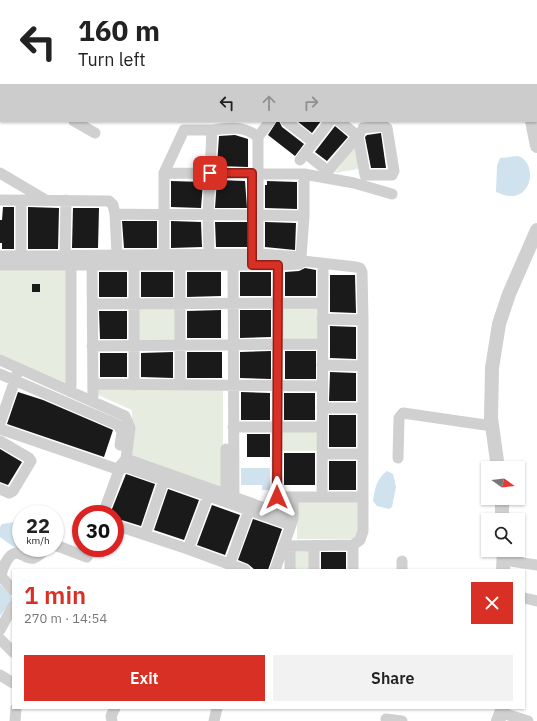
<!DOCTYPE html>
<meta charset="utf-8">
<style>
body{margin:0;font-family:"IBM Plex Sans",sans-serif;background:#f2f2f2;color:#222;height:100vh;display:flex;flex-direction:column;font-size:15px;white-space:nowrap}
*{box-sizing:border-box;margin:0}
p{font-size:13px;color:#767676}
.icon{flex:none;width:22px;height:22px;fill:none;stroke:currentColor;stroke-width:2;stroke-linecap:round;stroke-linejoin:round}
.map{position:relative;flex:1;overflow:hidden}
.panel{position:absolute;left:12px;top:569px;width:513px;height:140px;display:flex;flex-direction:column;background:#fff;border-radius:0px;box-shadow:0 1px 3px #0004}
.panel>*{flex:none}
.guide{position:absolute;left:0px;top:0px;width:537px;height:122px;box-shadow:0 1px 3px #0004;background:#fff;color:#222;overflow:hidden}
.needle{width:26px;rotate:104deg}
.buttons{position:absolute;left:481px;top:461px;display:grid;gap:8px}
.buttons a{display:grid;place-items:center;width:44px;height:44px;border-radius:0px;background:#fff;box-shadow:0 1px 3px #0004;font-size:20px}
.speed{position:absolute;left:12px;top:505px;display:flex;gap:8px;font-size:20px;font-weight:700;text-align:center}
.speed>*{display:grid;place-content:center;width:52px;height:52px;border-radius:50%;background:#fff;box-shadow:0 1px 3px #0004;line-height:1}
.speed small{font-size:10px;font-weight:400}
.speed .limit{border:6px solid #d22;background:#fff;color:#111}
.pin{position:absolute;display:grid;place-items:center;width:34px;height:34px;color:#fff;margin:-17px;border-radius:8px;box-shadow:0 2px 6px #0006}
.me{position:absolute;width:44px;margin:-22px;rotate:0deg;stroke-linejoin:round;filter:drop-shadow(0 0 3px #0008)}
.turn{display:flex;align-items:center;gap:14px;height:84px;padding:0 12px;font-size:18px}
.turn .icon{width:52px;height:52px;stroke-width:2.5}
.turn b{display:block;font-size:28px;line-height:34px}
.lanes{display:flex;align-items:center;height:38px;padding:0 12px;background:#0003;justify-content:center;gap:20px;direction:ltr}
.lanes .off{opacity:.35}
.round{display:grid;place-items:center;flex:none;width:42px;height:42px;border-radius:0px;background:#f2f2f2}
.overview{display:flex;align-items:center;justify-content:space-between;height:68px;padding:0 12px}
h1{font-size:24px;font-weight:600;line-height:30px;color:#d93025}
.action{display:flex;gap:8px;margin-top:auto;padding:8px 12px}
.action a{flex:1;height:46px;border-radius:0px;background:#d93025;color:#fff;font-size:16px;font-weight:600;line-height:46px;text-align:center}
.action a+a{background:#f2f2f2;color:#222}
.map>svg:first-child{display:block}
.green{fill:#e6ecdf}
.water{fill:#cfe2ee}
.building{fill:#1a1a1a}
.lines{fill:none;stroke-linecap:round;stroke-linejoin:round}
.minor{stroke:#d0d0d0;stroke-width:11}
.tertiary{stroke:#d0d0d0;stroke-width:14}
.route-casing{stroke:#8d1f18;stroke-width:10}
.route{stroke:#d93025;stroke-width:7}
</style>
<div class="map">
<svg width="537" height="721" viewBox="0 0 537 721">
<rect width="100%" height="100%" fill="#fff"/>
<path class="green" d="M 358,141 L 363,168 L 335,173 Z
M 0,268 L 67,269 L 67,387 L 0,357 Z
M 280,305 L 320,305 L 320,342 L 279,342 Z
M 137,306 L 178,306 L 178,343 L 137,343 Z
M 98,389 L 223,389 L 223,491 L 132,457 L 132,410 L 98,395 Z
M 280,428 L 320,428 L 320,451 L 280,451 Z
M 297,501 L 358,501 L 358,539 L 297,539 Z
M 292,548 L 312,548 L 312,570 L 292,570 Z"/>
<path class="water" d="M 518,156 C 537,162 533,198 509,196 C 505,196 500,193 496,192 L 497,166 L 500,158 Z
M 241,468 L 270,468 L 270,490 L 262,490 L 262,485 L 241,485 Z
M 387,471 L 393,474 L 396,487 L 392,507 L 389,509 L 377,506 L 373,501 C 375,489 376,479 387,471 Z
M 21,521 L 21,548 L 42,548 L 36,555 L 23,554 L 0,537 L 0,527 L 2,524 Z
M 0,584 L 11,595 L 12,600 L 0,616 Z"/>
<path class="building" d="M 277,121 L 279,121 L 282,127 L 304,144 L 295,156 L 268,135 Z
M 297,121 L 321,121 L 312,133 Z
M 335,126 L 348,137 L 327,161 L 315,152 Z
M 381,133 L 386,168 L 371,168 L 365,137 L 367,135 Z
M 235,135 L 248,139 L 248,167 L 217,166 L 219,136 Z
M 217,180 L 245,181 L 247,208 L 215,208 Z
M 171,181 L 203,182 L 201,208 L 171,207 Z
M 267,181 L 297,182 L 297,209 L 265,208 L 265,185 L 267,185 Z
M 3,207 L 14,207 L 14,249 L 2,249 L 2,243 L 0,243 L 0,220 L 2,220 Z
M 28,207 L 59,208 L 58,249 L 28,249 Z
M 73,208 L 99,208 L 98,248 L 72,248 Z
M 122,221 L 157,221 L 157,248 L 124,248 Z
M 171,221 L 201,222 L 202,247 L 171,248 Z
M 215,222 L 251,222 L 251,247 L 216,247 Z
M 265,222 L 296,223 L 295,250 L 265,247 Z
M 305,268 L 316,270 L 316,296 L 285,296 L 285,272 L 299,271 Z
M 99,272 L 127,272 L 127,297 L 99,297 Z
M 141,272 L 173,272 L 173,297 L 141,297 Z
M 187,272 L 221,272 L 221,296 L 187,297 Z
M 240,272 L 271,272 L 271,296 L 240,296 Z
M 330,275 L 355,275 L 356,313 L 330,312 Z
M 32,284 L 40,284 L 40,292 L 32,292 Z
M 221,310 L 221,338 L 187,338 L 187,311 Z
M 240,310 L 271,310 L 271,337 L 240,338 Z
M 99,311 L 127,311 L 127,339 L 100,339 Z
M 330,326 L 356,327 L 356,359 L 330,358 Z
M 271,351 L 271,379 L 240,378 L 240,352 Z
M 285,351 L 316,351 L 316,379 L 285,379 Z
M 173,352 L 173,378 L 141,377 L 141,353 Z
M 187,352 L 222,352 L 222,378 L 187,378 Z
M 100,353 L 127,353 L 127,377 L 100,377 Z
M 330,372 L 356,373 L 356,401 L 329,401 Z
M 18,392 L 43,400 L 113,430 L 104,457 L 7,424 Z
M 241,392 L 270,393 L 270,420 L 241,420 Z
M 284,393 L 315,393 L 315,420 L 284,420 Z
M 329,415 L 356,415 L 356,447 L 329,447 Z
M 247,434 L 270,434 L 270,457 L 247,457 Z
M 0,449 L 22,462 L 8,485 L 0,482 Z
M 284,453 L 315,453 L 315,485 L 284,485 Z
M 329,461 L 356,461 L 356,490 L 329,490 Z
M 126,474 L 155,484 L 141,526 L 115,518 L 115,514 L 110,514 Z
M 168,489 L 199,500 L 184,540 L 154,530 Z
M 212,505 L 240,515 L 225,555 L 197,545 Z
M 253,519 L 282,529 L 268,570 L 255,570 L 248,564 L 238,560 Z
M 321,552 L 346,552 L 346,570 L 321,570 Z"/>
<g class="lines">
<path class="minor" d="M 42,0 L 44,1
M 79,0 L 81,1
M 101,1 L 101,0
M 348,1 L 348,0
M 536,50 L 537,48
M 0,65 L 1,66
M 74,121 L 95,133
M 286,121 L 313,142
M 339,121 L 358,136 L 365,175 L 392,175 L 394,171 L 387,128 L 384,126 L 363,128
M 305,153 L 324,168 L 329,170 L 360,133
M 300,160 L 330,121
M 0,173 L 44,199
M 164,173 L 304,174 L 354,183 L 392,194
M 304,174 L 304,216
M 0,200 L 109,201 L 113,205 L 115,214
M 21,200 L 21,256
M 117,254 L 115,214 C 178,215 241,214 304,216 L 301,257
M 164,254 L 164,173 L 184,130 L 212,130
M 209,254 L 208,216 L 212,130 C 228,128 244,125 258,137
M 65,255 L 66,200
M 0,256 L 259,254 L 301,257 L 303,261 L 299,264 L 278,265 L 0,265
M 71,258 L 71,392
M 92,259 L 93,401
M 134,259 L 134,385
M 233,259 L 234,504
M 258,260 L 258,137 L 270,121
M 303,261 L 356,267 L 360,268 L 362,272 L 363,320 L 363,531 L 360,540 L 353,545
M 278,265 L 277,497 L 363,497
M 93,304 L 322,303
M 322,319 L 363,320
M 92,346 L 322,344
M 0,360 L 125,416 L 130,428 L 126,459 L 121,465 L 103,514
M 322,365 L 363,366
M 0,374 L 118,425 L 122,432 L 120,445
M 93,384 L 322,386
M 180,385 L 180,258
M 322,408 L 363,408
M 0,423 L 17,374
M 233,427 L 322,427
M 0,429 L 120,470
M 0,441 L 29,458 L 31,461 L 13,491 L 9,493 L 0,489
M 226,449 L 226,502
M 322,454 L 363,454
M 398,458 L 399,418 L 403,413 L 492,426
M 121,465 L 291,525 L 293,518 L 126,459
M 293,497 L 293,518
M 322,497 L 323,264
M 115,525 L 188,549 L 245,570
M 145,535 L 164,480
M 55,545 L 87,557
M 283,546 L 353,545 L 353,570
M 290,546 L 290,570
M 314,546 L 314,570
M 188,549 L 208,496
M 503,560 L 537,565
M 402,561 L 402,570
M 230,563 L 249,510
M 275,570 L 291,525
M 13,590 L 1,576 C 2,569 8,554 16,553 C 22,553 28,560 34,558 C 39,557 43,551 46,548
M 524,598 L 537,601
M 0,630 L 13,606
M 0,639 L 13,652
M 0,675 L 13,683
M 502,713 L 528,721
M 386,719 L 402,721
M 15,721 L 16,708
M 112,721 L 111,716 L 115,708
M 214,721 L 217,708"/>
<path class="tertiary" d="M 443,0 L 444,1
M 532,121 L 537,146
M 498,468 L 491,418 L 492,368 L 499,324 L 509,294 L 537,230
M 502,498 L 502,520
M 503,570 L 504,550
M 498,721 L 503,708"/>
</g>
<g class="lines">
<g class="route-casing">
<path id="route" d="M 210,173 L 252,173 L 252,265 L 278,265 L 277,497"/>
</g>
<use href="#route" class="route"/>
</g>
</svg>
<div class="buttons">
<a><svg class="needle" viewBox="-14 -14 28 28"><path d="M0-13l5 13h-10z" fill="#e53935"/><path d="M0 13l5-13h-10z" fill="#767676"/></svg></a>
<a><svg class="icon" aria-label="search" viewBox="0 0 24 24"><circle cx="10" cy="10" r="6"/><path d="M15 15l6 6"/></svg></a>
</div>
<div class="speed"><div>22<small>km/h</small></div><div class="limit">30</div></div>
<div class="pin" style="left:210px;top:173px;background:#d93025"><svg class="icon" aria-label="arrive" viewBox="0 0 24 24"><path d="M6 21V4h12l-3 4 3 4H6"/></svg></div>
<svg class="me" style="left:277px;top:497px" viewBox="-20 -20 40 40"><path d="M0-17L14 15 0 8-14 15z" fill="#d93025" stroke="#fff" stroke-width="4"/></svg>
<div class="guide">
<div class="turn"><svg class="icon" aria-label="left" viewBox="0 0 24 24"><path d="M17 20v-9H6M10 6l-5 5 5 5"/></svg><div><b>160 m</b>Turn left</div></div>
<div class="lanes"><svg class="icon" aria-label="left" viewBox="0 0 24 24"><path d="M17 20v-9H6M10 6l-5 5 5 5"/></svg><svg class="icon off" aria-label="ahead" viewBox="0 0 24 24"><path d="M12 20V5M6 11l6-6 6 6"/></svg><svg class="icon off" aria-label="right" viewBox="0 0 24 24"><path d="M7 20v-9h11M14 6l5 5-5 5"/></svg></div>
</div>
<section class="panel">
<div class="overview"><div><h1>1 min</h1><p>270 m · 14:54</p></div><a class="round" style="background:#d93025;color:#fff"><svg class="icon" aria-label="close" viewBox="0 0 24 24"><path d="M6 6l12 12M18 6L6 18"/></svg></a></div>
<div class="action"><a>Exit</a><a>Share</a></div>
</section>
</div>
